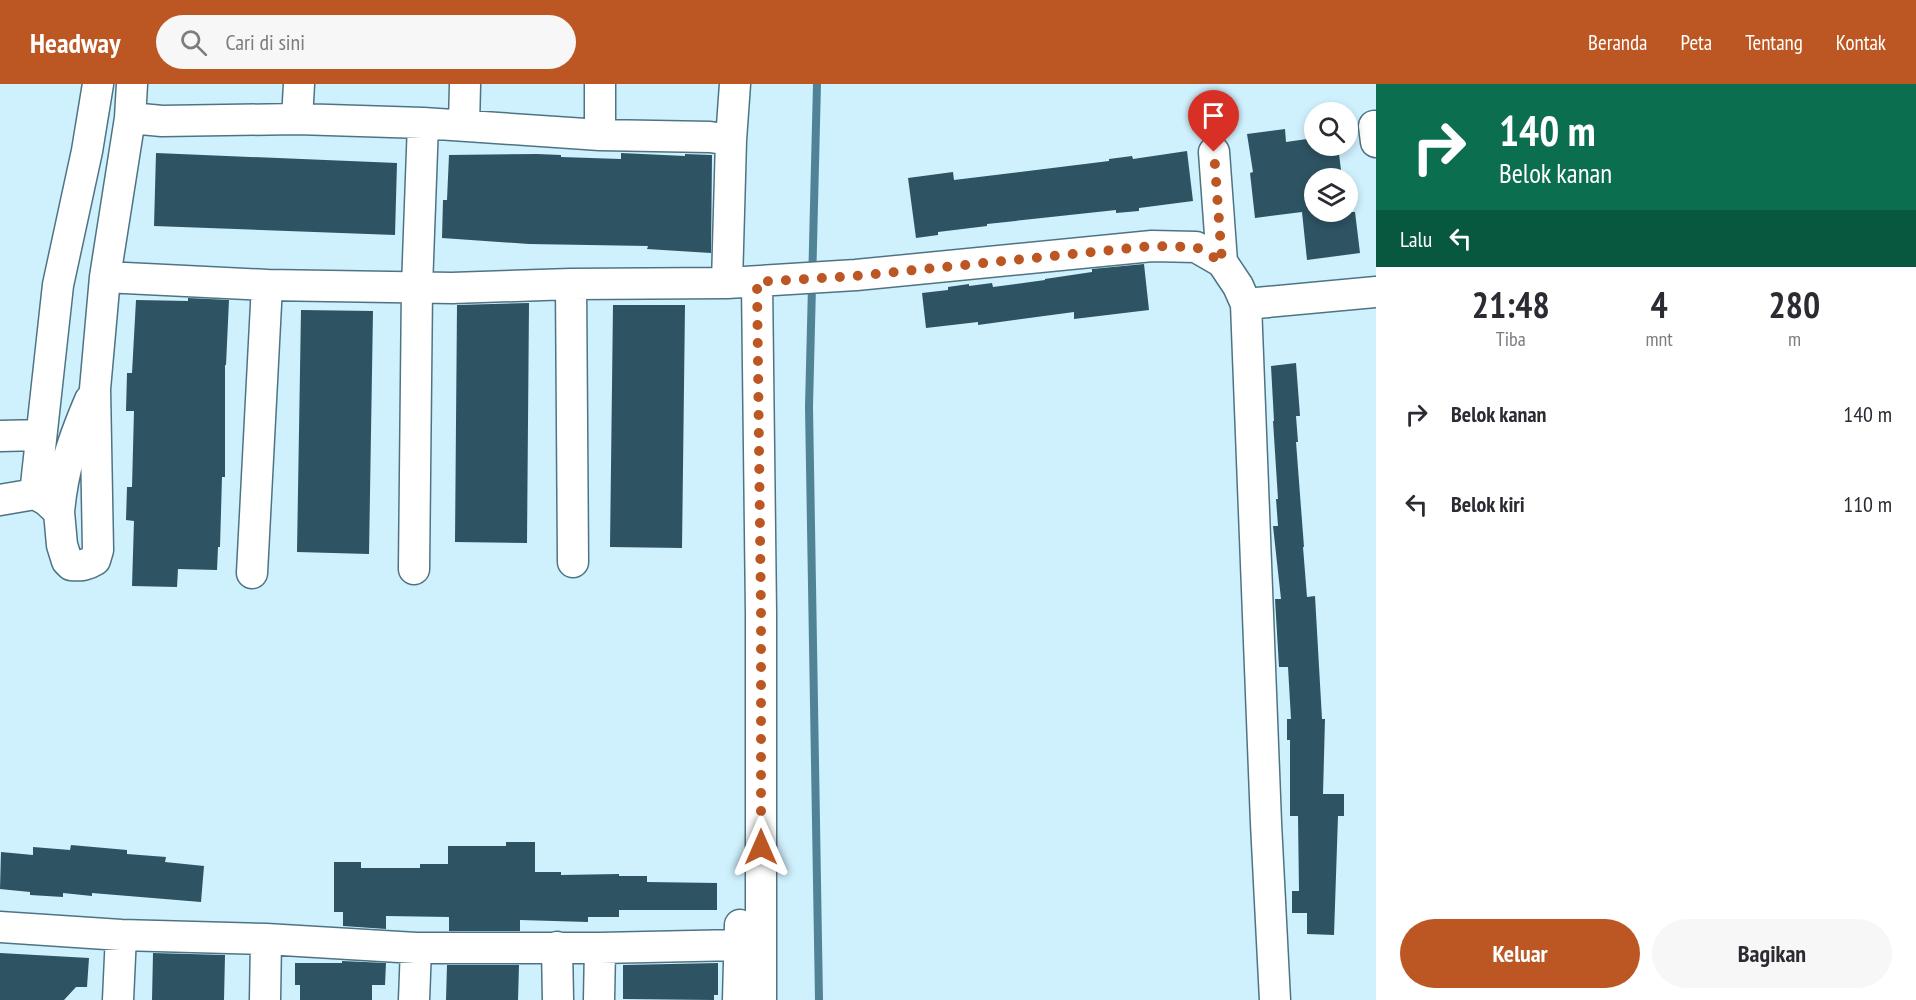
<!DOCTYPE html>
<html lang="id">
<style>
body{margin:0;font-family:"PT Sans Narrow",sans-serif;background:#f7f7f7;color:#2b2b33;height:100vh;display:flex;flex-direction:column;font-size:22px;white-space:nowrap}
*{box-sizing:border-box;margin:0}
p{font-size:20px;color:#7c7c81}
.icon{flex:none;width:33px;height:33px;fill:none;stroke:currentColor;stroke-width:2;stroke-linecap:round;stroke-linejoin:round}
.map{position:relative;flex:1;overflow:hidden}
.details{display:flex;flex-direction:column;background:#fff;width:540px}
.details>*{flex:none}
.banner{background:#0b6e4f;color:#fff;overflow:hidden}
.controls{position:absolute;left:1304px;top:18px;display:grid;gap:12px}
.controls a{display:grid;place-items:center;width:54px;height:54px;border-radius:50%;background:#fff;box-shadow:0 3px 9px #0003;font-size:30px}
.pin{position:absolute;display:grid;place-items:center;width:51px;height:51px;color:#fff;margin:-62px -26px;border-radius:50% 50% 50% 0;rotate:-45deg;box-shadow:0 0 6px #0007}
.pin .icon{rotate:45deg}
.me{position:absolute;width:66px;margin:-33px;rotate:0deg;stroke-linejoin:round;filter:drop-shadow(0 0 4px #0008)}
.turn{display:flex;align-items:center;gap:21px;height:126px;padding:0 24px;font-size:27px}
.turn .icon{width:78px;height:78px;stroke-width:2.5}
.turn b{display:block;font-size:42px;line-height:51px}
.then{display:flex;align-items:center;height:57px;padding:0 24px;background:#0003;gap:12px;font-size:22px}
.eta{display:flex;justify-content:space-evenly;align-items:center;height:102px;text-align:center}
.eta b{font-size:36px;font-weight:700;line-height:42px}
.button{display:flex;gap:12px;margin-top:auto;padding:12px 24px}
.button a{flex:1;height:69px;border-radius:36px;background:#bc5723;color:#fff;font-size:24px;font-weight:700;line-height:69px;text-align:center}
.button a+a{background:#f7f7f7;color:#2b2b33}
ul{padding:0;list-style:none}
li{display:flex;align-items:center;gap:18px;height:90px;padding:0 24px}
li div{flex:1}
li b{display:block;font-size:22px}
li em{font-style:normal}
header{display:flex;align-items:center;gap:36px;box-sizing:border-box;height:84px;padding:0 30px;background:#bc5723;color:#fff}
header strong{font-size:28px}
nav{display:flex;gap:33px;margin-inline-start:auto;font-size:21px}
.search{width:420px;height:54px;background:#f7f7f7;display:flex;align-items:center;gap:15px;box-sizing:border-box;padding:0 21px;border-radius:33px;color:#7c7c81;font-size:22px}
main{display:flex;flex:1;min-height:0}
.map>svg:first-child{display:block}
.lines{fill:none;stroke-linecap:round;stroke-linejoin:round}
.stream{stroke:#518397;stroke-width:8}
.building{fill:#2e5362}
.street-casing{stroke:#4e7483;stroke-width:33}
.street{stroke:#fff;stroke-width:30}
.route{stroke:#bc5723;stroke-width:10;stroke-dasharray:0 18}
</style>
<header>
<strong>Headway</strong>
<div class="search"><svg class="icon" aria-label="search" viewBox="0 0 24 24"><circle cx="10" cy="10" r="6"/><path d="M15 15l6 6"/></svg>Cari di sini</div>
<nav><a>Beranda</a><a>Peta</a><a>Tentang</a><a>Kontak</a></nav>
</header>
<main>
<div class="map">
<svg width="1376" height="916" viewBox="0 0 1376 916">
<rect width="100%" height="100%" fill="#cff0fd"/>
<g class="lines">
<path class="stream" d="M 817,0 L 809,323 L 819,916"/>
</g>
<path class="building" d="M 1285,45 L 1286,58 L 1314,54 L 1314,62 L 1338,62 L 1342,94 L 1314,94 L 1314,128 L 1347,128 L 1348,99 L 1351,128 L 1355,128 L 1360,169 L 1307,176 L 1302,128 L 1255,134 L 1250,89 L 1253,88 L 1247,50 Z
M 1187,67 L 1193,117 L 1139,124 L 1139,127 L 1116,129 L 1116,126 L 987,140 L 987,142 L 938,148 L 938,151 L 916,154 L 908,94 L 953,88 L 954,96 L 1109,77 L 1109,75 L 1132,72 L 1133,75 Z
M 156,69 L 397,79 L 395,151 L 154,142 Z
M 621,69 L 685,72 L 685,70 L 712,71 L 711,169 L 647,165 L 648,162 L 529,160 L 442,154 L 443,116 L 447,116 L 449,71 L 537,70 L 561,71 L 561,73 L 621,75 Z
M 1144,180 L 1149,226 L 1074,235 L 1074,228 L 978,241 L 978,238 L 926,244 L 922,209 L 948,206 L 948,203 L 969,200 L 969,202 L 992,199 L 993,203 L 1045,196 L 1045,195 L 1092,188 L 1092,185 Z
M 188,214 L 229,216 L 226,281 L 225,281 L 225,393 L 222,393 L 220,463 L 218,463 L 217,486 L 178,485 L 177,503 L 132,502 L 134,437 L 126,436 L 127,403 L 132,403 L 134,327 L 126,327 L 127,289 L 132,289 L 136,216 L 188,217 Z
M 529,219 L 527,459 L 455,458 L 457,221 Z
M 613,221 L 685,221 L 682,464 L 610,463 Z
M 301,226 L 373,227 L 369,470 L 297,468 Z
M 1296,279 L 1300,332 L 1296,332 L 1298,358 L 1296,358 L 1304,463 L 1303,463 L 1307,513 L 1315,512 L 1322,635 L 1325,635 L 1323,710 L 1344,710 L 1344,732 L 1338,732 L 1334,851 L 1307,850 L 1307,829 L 1292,829 L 1292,807 L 1299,807 L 1298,732 L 1290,732 L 1290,656 L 1287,656 L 1287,635 L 1291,635 L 1288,583 L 1279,583 L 1275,515 L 1281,515 L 1273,442 L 1278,442 L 1276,415 L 1278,415 L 1273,337 L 1274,337 L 1271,282 Z
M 506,758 L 535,758 L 535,788 L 561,788 L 561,791 L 619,790 L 619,792 L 647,792 L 647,798 L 717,799 L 717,826 L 619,826 L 619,833 L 588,833 L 588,838 L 520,836 L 520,847 L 449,847 L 449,833 L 386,832 L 386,845 L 343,842 L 343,828 L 334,828 L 334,778 L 361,778 L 361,784 L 420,784 L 420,780 L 448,780 L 448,762 L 506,762 Z
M 71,761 L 127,766 L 127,770 L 166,773 L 165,778 L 204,782 L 201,818 L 92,809 L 92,812 L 63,809 L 63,813 L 30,811 L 30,808 L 0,805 L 1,768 L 33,771 L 33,763 L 70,766 Z
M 0,869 L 89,874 L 87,903 L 76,903 L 64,916 L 0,916 Z
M 153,869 L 225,871 L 224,916 L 152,916 Z
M 342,877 L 386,879 L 385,901 L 372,901 L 372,916 L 300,916 L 300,901 L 295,901 L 295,879 L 342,879 Z
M 718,879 L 718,911 L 714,911 L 714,916 L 623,915 L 623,881 Z
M 447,881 L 519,881 L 518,916 L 446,916 Z"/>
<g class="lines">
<g class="street-casing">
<path id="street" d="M 130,34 L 132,0
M 297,35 L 299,0
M 464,41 L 465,0
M 1374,42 L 1376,58
M 600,51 L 600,0
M 731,56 L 735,0
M 1214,68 L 1222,178
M 105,193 L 267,201 L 452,204 L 571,200 L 727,199
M 757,199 L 761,529 L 761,916
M 571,200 L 573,478
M 1246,220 L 1266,739 L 1275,916
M 0,352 L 41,351
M 35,410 L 58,201 L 87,67 L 98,0
M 0,416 L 35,410 L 46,416 L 59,428 L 62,461 L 67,477 L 71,481 C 81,482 87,481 95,476 L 98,466 L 95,305 L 105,193 L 130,34 L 162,37 L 297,35 L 423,39 L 600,51 L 710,53 L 731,56 L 727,199 L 856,191 L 1152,162 L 1196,163 L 1222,178 L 1238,202 L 1246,220 L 1376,208
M 59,428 C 63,384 73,356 90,316
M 414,485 L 417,203 L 423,39
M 252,489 L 267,201
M 0,843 L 121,851 L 266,855 L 416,864 L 600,864 L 739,861
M 557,863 L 558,916
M 118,916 L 121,851
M 265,916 L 266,855
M 414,916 L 416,864
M 599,916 L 600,864
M 738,916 L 740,841"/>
</g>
<use href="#street" class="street"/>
</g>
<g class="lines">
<path class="route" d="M 761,763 L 761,529 L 757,198 L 856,192 L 1152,162 L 1196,163 L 1222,178 L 1214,68"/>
</g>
</svg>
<div class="controls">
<a><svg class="icon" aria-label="search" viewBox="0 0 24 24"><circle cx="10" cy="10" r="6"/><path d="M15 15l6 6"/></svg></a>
<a><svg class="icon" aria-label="layers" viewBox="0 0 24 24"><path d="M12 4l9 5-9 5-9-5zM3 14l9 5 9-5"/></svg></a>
</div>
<div class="pin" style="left:1214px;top:68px;background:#d93025"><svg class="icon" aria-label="arrive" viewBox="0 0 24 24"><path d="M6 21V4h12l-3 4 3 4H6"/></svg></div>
<svg class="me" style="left:761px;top:763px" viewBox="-20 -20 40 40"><path d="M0-17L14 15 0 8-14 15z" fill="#bc5723" stroke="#fff" stroke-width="4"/></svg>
</div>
<section class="details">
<div class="banner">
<div class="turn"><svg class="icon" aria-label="right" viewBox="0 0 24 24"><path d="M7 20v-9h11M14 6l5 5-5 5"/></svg><div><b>140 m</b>Belok kanan</div></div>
<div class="then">Lalu<svg class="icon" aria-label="left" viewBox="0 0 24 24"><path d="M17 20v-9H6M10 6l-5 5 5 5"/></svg></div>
</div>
<div class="eta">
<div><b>21:48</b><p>Tiba</p></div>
<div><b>4</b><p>mnt</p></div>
<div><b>280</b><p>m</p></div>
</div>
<ul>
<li><svg class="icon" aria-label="right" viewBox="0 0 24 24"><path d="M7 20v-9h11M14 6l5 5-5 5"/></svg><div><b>Belok kanan</b></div><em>140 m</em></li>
<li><svg class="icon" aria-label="left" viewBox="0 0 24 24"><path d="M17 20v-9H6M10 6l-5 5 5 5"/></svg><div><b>Belok kiri</b></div><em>110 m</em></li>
</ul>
<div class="button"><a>Keluar</a><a>Bagikan</a></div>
</section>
</main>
